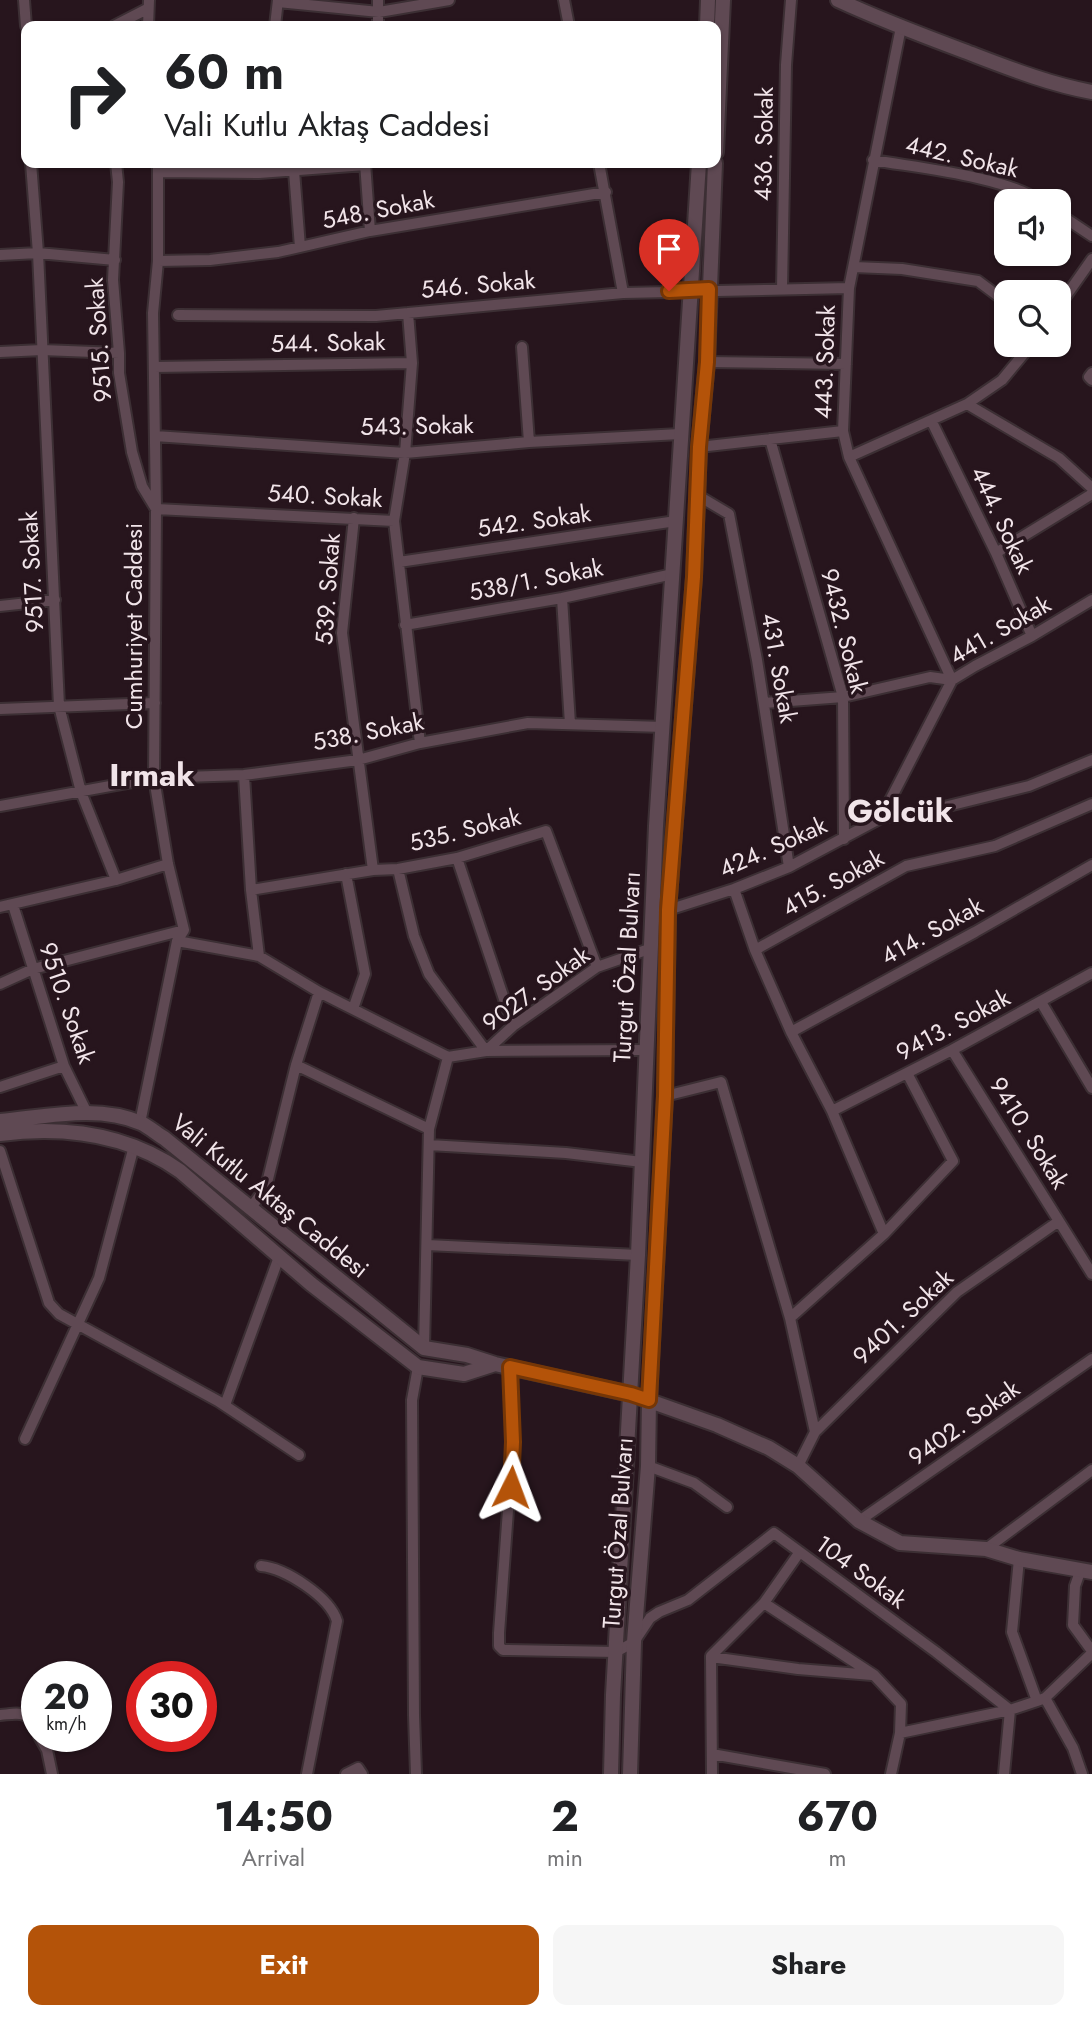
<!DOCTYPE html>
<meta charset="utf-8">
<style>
body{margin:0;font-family:Jost,sans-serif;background:#f6f6f6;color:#202124;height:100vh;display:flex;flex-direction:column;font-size:26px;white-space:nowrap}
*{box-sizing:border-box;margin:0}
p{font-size:23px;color:#757577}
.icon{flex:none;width:38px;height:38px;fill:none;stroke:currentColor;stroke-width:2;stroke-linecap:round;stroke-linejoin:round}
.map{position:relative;height:1774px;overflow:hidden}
.sheet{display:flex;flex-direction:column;background:#fff;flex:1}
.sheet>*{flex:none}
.hud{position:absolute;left:21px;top:21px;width:700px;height:147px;border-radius:14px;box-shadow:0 2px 5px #0004;background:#fff;color:#202124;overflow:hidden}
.buttons{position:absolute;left:994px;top:189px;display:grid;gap:14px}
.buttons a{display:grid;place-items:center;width:77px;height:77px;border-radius:14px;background:#fff;box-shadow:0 2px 5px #0004;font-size:35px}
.speed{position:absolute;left:21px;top:1661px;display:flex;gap:14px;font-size:35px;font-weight:700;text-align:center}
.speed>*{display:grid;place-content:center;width:91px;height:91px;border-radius:50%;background:#fff;box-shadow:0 2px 5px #0004;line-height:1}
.speed small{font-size:18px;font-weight:400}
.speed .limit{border:10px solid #d22;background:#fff;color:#111}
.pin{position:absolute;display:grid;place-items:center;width:60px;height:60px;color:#fff;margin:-72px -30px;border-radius:50% 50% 50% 0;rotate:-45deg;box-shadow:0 0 7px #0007}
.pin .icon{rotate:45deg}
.me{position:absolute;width:77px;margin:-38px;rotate:3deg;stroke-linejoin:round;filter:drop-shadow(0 0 5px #0008)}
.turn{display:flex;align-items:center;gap:24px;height:147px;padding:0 28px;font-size:32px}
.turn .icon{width:91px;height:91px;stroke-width:2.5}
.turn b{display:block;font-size:49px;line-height:60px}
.eta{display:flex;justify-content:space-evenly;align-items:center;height:119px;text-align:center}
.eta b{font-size:42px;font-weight:700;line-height:49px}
.action{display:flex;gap:14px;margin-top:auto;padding:14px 28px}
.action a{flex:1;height:80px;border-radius:14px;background:#b45309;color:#fff;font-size:28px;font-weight:700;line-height:80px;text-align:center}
.action a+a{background:#f6f6f6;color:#202124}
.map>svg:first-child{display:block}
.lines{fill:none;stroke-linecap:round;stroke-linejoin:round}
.minor-casing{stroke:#3c2f34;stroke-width:14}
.tertiary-casing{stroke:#3c2f34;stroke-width:18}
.minor{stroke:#5f4953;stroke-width:10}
.tertiary{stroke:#5f4953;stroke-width:14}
.route-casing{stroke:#753606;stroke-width:18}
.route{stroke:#b45309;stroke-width:12}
.labels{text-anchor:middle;stroke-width:7;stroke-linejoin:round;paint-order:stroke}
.street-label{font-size:24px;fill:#f1e4e9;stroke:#27151d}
.district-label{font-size:32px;font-weight:bold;fill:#f1e4e9;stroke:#27151d}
</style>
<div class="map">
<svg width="1092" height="1774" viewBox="0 0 1092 1774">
<rect width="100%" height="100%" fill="#27151d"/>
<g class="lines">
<g class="minor-casing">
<path id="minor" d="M 24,0 L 26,26
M 564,0 L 569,26
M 278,2 L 379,12 L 449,0
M 114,26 L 147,9
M 148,26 L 149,0
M 275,26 L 278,0
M 378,26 L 378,0
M 901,27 L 849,288 L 843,431 L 849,457 L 952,680
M 873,160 C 918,168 1003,176 1040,201
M 31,163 L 38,253 L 59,706 L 81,792 L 116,880
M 116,163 L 118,182 L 113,280 L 119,353 L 119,373 L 132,452 L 142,486 L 156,509 L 394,521
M 365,163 L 370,231
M 599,163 L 623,293
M 294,171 L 300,247
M 159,172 L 259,173 L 365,165
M 1059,214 L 1092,236
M 0,255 L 38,253 L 115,260
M 158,261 L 210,260 L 278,252 L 370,231 L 606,192
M 854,267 L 902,269 L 978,281 L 1006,302
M 782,289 L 786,65 L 791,0
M 1059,306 L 1092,259
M 408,313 L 412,363
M 178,315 L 376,316 L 623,293 L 849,288
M 522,347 L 529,442
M 0,352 L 42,350 L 119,353
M 707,362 L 846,364
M 154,367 L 412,363 L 405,453 L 394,521 L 420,743
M 1092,373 L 1089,377 L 1092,380
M 967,404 L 1059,458 L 1092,488
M 932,422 L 996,553 L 1032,636
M 155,436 L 405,453 L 529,442 L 680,434
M 770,439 L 843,697 L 844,839
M 699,447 L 843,431
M 849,457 L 967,404 L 1002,380 L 1031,345
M 697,495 L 729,514 L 757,660 L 789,867
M 354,518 L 342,633 L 373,870
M 996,553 L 1092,494
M 399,562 L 676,521
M 562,598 L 570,724
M 0,606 L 55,600
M 405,625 L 562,598 L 673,574
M 764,703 L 843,697 L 930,677 L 952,680
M 0,709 L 155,703
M 244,775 L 251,890 L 259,956
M 0,806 L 154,778 L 244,775 L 358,760 L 420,743 L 528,723 L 664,727
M 881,818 L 952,680 L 975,666 L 1032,636 L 1092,600
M 457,858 L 513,1026
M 398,869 L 414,936 L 429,974 L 486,1051 L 513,1026 L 597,967 L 652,948
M 346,874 L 365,974 L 353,1009
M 734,889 L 755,950 L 791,1032 L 832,1111 L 884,1234 L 790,1318
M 251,890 L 373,870 L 398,869 L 457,858 L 546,831 L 597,967
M 13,905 L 64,1066 L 87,1113
M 0,907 L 116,880 L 168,864
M 668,910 L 734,889 L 789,867 L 881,818 L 940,808 L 1029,786 L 1092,760
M 177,941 L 259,956 L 319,992 L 448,1057
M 755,950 L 906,866 L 995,846 L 1092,804
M 0,984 L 33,969 L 184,930
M 1041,1002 L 1092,1088
M 791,1032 L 975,932 L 1092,865
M 952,1050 L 1092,1274
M 296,1065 L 429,1129
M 0,1087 L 64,1066
M 665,1096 L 721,1082 L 790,1318 L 815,1432
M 832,1111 L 952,1050 L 1092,973
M 140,1123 L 177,941 L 184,930 L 168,864 L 154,778 L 156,509 L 153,313 L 158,261 L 158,163
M 429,1145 L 566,1153 L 642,1162
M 0,1151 L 49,1303 L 59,1314 L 218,1401 L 299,1455
M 250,1209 L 266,1187 L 296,1065 L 319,992
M 884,1234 L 953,1161 L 907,1073
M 427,1245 L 638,1255
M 424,1348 L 429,1129 L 448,1057 L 486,1051 L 647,1050
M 510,1367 L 513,1442 L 499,1633 L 499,1646 L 503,1650 L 616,1652 L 634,1642 L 650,1618 L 659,1612 L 688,1600 L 774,1533 L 936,1652 L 1010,1710
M 225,1405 L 279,1257
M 25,1439 L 99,1278 L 134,1146
M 648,1466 L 694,1483 L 727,1507
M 798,1466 L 815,1432 L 957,1292 L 1059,1221
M 859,1521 L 1092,1359
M 986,1549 L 1092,1470
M 1019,1559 L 1012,1632 L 1037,1701 L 1045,1698 L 1073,1748 L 1082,1774
M 261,1566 C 285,1568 330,1597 337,1621 L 307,1774
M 1081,1569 L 1075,1586 L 1073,1625 L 1092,1651
M 764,1603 L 874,1675 L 901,1704 L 900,1733
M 711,1657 L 798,1669 L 872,1675
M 1045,1698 L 1092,1653
M 0,1715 C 22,1713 26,1710 37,1731
M 39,1736 L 47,1750 L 52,1774
M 712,1754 L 825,1774
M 346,1774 L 358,1768 L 362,1774
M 416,1774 L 414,1715 L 412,1400 L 418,1367
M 712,1774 L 711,1656 L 764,1603 L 799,1553
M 891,1774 L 900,1733 L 1010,1710 L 1037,1701
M 1004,1774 L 1010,1710"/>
</g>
<g class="tertiary-casing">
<path id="tertiary" d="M 838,0 C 879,19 921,35 964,51 C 1006,67 1048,84 1092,92
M 707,26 L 708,0
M 716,152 L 723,0
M 0,1121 C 45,1117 98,1104 141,1123 C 149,1127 156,1133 164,1138 L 424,1348 L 467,1355 L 495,1364 L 630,1394 L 717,1425 L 769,1448 L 798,1466 L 859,1521 L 900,1543 L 986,1549 L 1019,1559 L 1092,1572
M 0,1134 C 63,1126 127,1134 180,1171 L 311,1284 L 418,1367 L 464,1374 L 495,1364
M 611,1774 L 613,1695 L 638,1255 L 656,826 L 699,163
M 630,1774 L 634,1642 L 648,1466 L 649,1400 L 665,1096 L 668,910 L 694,577 L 699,447 L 707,362 L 715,163"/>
</g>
<use href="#minor" class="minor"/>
<use href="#tertiary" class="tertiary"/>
</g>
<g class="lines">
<g class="route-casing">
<path id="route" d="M 511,1487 L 513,1442 L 510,1367 L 631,1394 L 649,1400 L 665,1096 L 668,910 L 694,577 L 699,447 L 707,362 L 709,289 L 669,291"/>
</g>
<use href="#route" class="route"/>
</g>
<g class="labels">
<g class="street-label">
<text transform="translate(764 144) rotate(-89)" y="8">436. Sokak</text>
<text transform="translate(962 157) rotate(13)" y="8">442. Sokak</text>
<text transform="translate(378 210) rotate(-11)" y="8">548. Sokak</text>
<text transform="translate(478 285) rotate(-5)" y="8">546. Sokak</text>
<text transform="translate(99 340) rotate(-94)" y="8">9515. Sokak</text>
<text transform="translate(328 343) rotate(-1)" y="8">544. Sokak</text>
<text transform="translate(825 362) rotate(-88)" y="8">443. Sokak</text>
<text transform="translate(417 426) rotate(-1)" y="8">543. Sokak</text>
<text transform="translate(325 496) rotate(3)" y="8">540. Sokak</text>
<text transform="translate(1002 520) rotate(65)" y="8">444. Sokak</text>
<text transform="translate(534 521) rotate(-8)" y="8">542. Sokak</text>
<text transform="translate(32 572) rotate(-93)" y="8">9517. Sokak</text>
<text transform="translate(536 580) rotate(-11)" y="8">538/1. Sokak</text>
<text transform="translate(328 589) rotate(-86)" y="8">539. Sokak</text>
<text transform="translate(134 626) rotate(-90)" y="8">Cumhuriyet Caddesi</text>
<text transform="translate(1000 630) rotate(-30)" y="8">441. Sokak</text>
<text transform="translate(844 631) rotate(76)" y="8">9432. Sokak</text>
<text transform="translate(779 668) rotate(80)" y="8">431. Sokak</text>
<text transform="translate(368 732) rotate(-11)" y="8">538. Sokak</text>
<text transform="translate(465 830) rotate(-14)" y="8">535. Sokak</text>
<text transform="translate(773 847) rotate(-24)" y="8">424. Sokak</text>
<text transform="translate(833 883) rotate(-29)" y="8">415. Sokak</text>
<text transform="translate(932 931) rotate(-29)" y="8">414. Sokak</text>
<text transform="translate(627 967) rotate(-87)" y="8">Turgut Özal Bulvarı</text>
<text transform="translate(536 989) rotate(-36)" y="8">9027. Sokak</text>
<text transform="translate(67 1003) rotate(71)" y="8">9510. Sokak</text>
<text transform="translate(953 1025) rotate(-28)" y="8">9413. Sokak</text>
<text transform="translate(1029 1133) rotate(58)" y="8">9410. Sokak</text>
<text transform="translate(270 1196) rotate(39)" y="8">Vali Kutlu Aktaş Caddesi</text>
<text transform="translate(903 1317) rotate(-43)" y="8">9401. Sokak</text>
<text transform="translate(964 1423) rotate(-35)" y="8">9402. Sokak</text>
<text transform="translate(618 1533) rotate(-86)" y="8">Turgut Özal Bulvarı</text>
<text transform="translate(861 1572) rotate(36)" y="8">104 Sokak</text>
</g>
<g class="district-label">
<text x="152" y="786">Irmak</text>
<text x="900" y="822">Gölcük</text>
</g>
</g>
</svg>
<div class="buttons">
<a><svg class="icon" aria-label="sound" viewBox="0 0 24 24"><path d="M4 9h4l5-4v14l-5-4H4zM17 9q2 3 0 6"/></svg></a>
<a><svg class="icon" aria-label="search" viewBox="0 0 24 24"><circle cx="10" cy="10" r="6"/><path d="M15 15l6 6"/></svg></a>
</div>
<div class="speed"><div>20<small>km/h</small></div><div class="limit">30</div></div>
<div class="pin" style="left:669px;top:291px;background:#d93025"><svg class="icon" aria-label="arrive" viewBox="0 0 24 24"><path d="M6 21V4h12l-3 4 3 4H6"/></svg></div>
<svg class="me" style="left:511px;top:1487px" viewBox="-20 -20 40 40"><path d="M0-17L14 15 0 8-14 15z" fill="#b45309" stroke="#fff" stroke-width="4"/></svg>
<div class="hud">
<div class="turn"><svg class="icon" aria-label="right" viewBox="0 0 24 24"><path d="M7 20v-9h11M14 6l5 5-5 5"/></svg><div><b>60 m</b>Vali Kutlu Aktaş Caddesi</div></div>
</div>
</div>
<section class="sheet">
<div class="eta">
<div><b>14:50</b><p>Arrival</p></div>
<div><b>2</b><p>min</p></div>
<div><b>670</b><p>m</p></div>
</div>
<div class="action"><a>Exit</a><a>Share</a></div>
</section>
